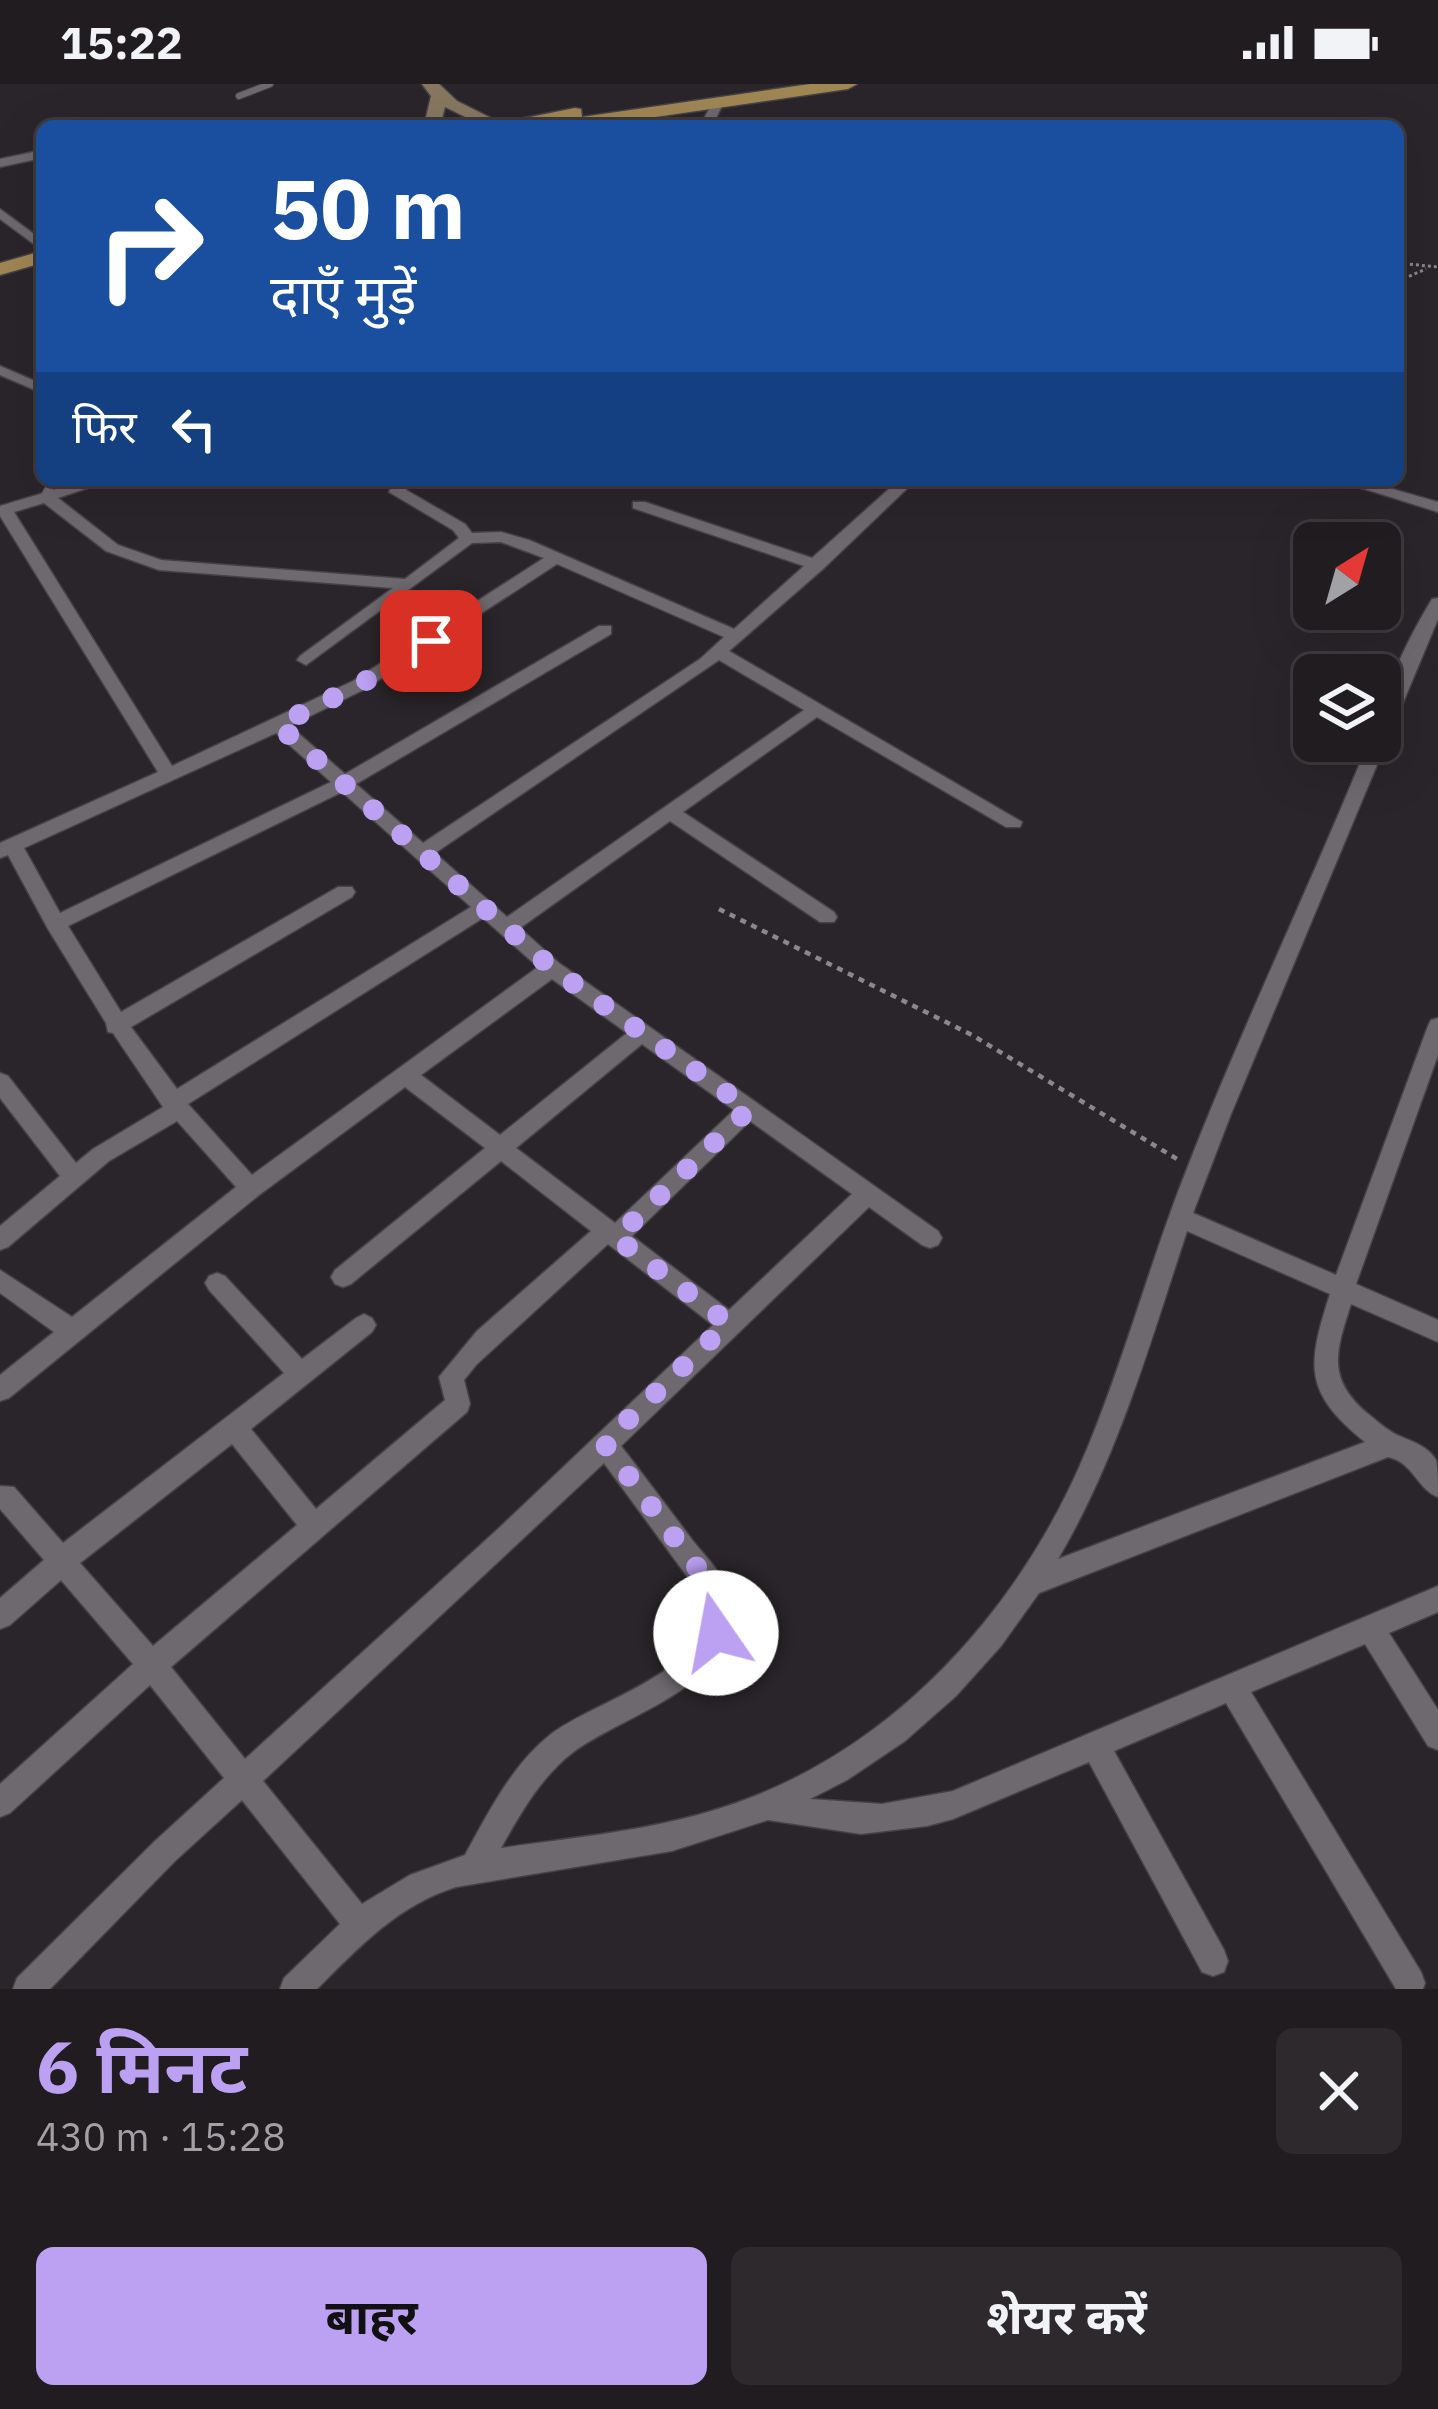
<!DOCTYPE html>
<html lang="hi">
<meta charset="utf-8">
<style>
body{margin:0;font-family:"IBM Plex Sans","Noto Sans Devanagari",sans-serif;background:#2d292d;color:#f1f3f6;height:100vh;display:flex;flex-direction:column;font-size:45px;white-space:nowrap}
*{box-sizing:border-box;margin:0}
p{font-size:39px;color:#a2a1a5}
.icon{flex:none;width:66px;height:66px;fill:none;stroke:currentColor;stroke-width:2;stroke-linecap:round;stroke-linejoin:round}
.map{position:relative;height:1905px;overflow:hidden}
.side{display:flex;flex-direction:column;background:#201c20;flex:1}
.side>*{flex:none}
.guide{position:absolute;left:36px;top:36px;width:1368px;height:366px;border-radius:18px;box-shadow:0 12px 48px #0002,0 0 0 3px #3d3a3e;background:#1a4fa0;color:#fff;overflow:hidden}
.needle{width:78px;rotate:37deg}
.tools{position:absolute;left:1293px;top:438px;display:grid;gap:24px}
.tools a{display:grid;place-items:center;width:108px;height:108px;border-radius:18px;background:#201c20;box-shadow:0 12px 48px #0002,0 0 0 3px #3d3a3e;font-size:60px}
.pin{position:absolute;display:grid;place-items:center;width:102px;height:102px;color:#fff;margin:-51px;border-radius:24px;box-shadow:0 6px 18px #0006}
.me{position:absolute;width:132px;margin:-66px;rotate:348deg;stroke-linejoin:round;filter:drop-shadow(0 0 9px #0008)}
.turn{display:flex;align-items:center;gap:42px;height:252px;padding:0 36px;font-size:54px}
.turn .icon{width:156px;height:156px;stroke-width:2.5}
.turn b{display:block;font-size:84px;line-height:102px}
.then{display:flex;align-items:center;height:114px;padding:0 36px;background:#0003;gap:24px;font-size:45px}
.round{display:grid;place-items:center;flex:none;width:126px;height:126px;border-radius:18px;background:#2d292d}
.headline{display:flex;align-items:center;justify-content:space-between;height:204px;padding:0 36px}
h1{font-size:72px;font-weight:700;line-height:90px;color:#bca0f2}
.button{display:flex;gap:24px;margin-top:auto;padding:24px 36px}
.button a{flex:1;height:138px;border-radius:18px;background:#bca0f2;color:#111;font-size:48px;font-weight:700;line-height:138px;text-align:center}
.button a+a{background:#2d292d;color:#f1f3f6}
.status{display:flex;justify-content:space-between;align-items:center;height:84px;padding:0 60px;background:#201c20;direction:ltr}
.status svg{height:33px;fill:currentColor}
.map>svg:first-child{display:block}
.lines{fill:none;stroke-linecap:round;stroke-linejoin:round}
.lane-far1-casing{stroke:#454245;stroke-width:8}
.lane-casing{stroke:#454245;stroke-width:10}
.street-casing{stroke:#454245;stroke-width:3}
.secondary-casing{stroke:#454245;stroke-width:3}
.primary-casing{stroke:#454245;stroke-width:3}
.path-far1{stroke:#8b878b;stroke-width:3;stroke-dasharray:3 3;stroke-linecap:butt}
.path{stroke:#8b878b;stroke-width:4.5;stroke-dasharray:6 6;stroke-linecap:butt}
.lane-far1{stroke:#6e696f;stroke-width:6}
.lane{stroke:#6e696f;stroke-width:8}
.street{fill:#6e696f;fill-rule:evenodd}
.secondary{fill:#877761;fill-rule:evenodd}
.primary{fill:#a08653;fill-rule:evenodd}
.route{stroke:#bca0f2;stroke-width:21;stroke-dasharray:0 37.8}
</style>
<div class="status"><b>15:22</b><svg viewBox="0 0 49 12"><path d="M0 12V9h3v3zM5 12V6h3v6zM10 12V3h3v9zM15 12V0h3v12zM26 1h20v11H26zM47 4h2v5h-2z"/></svg></div>
<div class="map">
<svg width="1438" height="1905" viewBox="0 0 1438 1905">
<rect width="100%" height="100%" fill="#2a252a"/>
<g class="lines">
<g class="lane-far1-casing">
<path id="lane-far1" d="M 239,12 L 270,0"/>
</g>
<g class="lane-casing">
<path id="lane" d="M 45,412 L 54,396"/>
</g>
<g class="street-casing">
<path id="street" d="M 715,14 L 725,16 L 712,42 L 700,42 Z
M 38,67 L 42,68 L 42,74 L 0,83 L 0,75 Z
M 0,125 L 42,156 L 42,166 L 0,135 Z
M 0,282 L 42,300 L 42,309 L 0,291 Z
M 87,396 L 111,396 L 58,414 L 118,461 L 161,476 L 405,495 L 459,454 L 453,446 L 389,408 L 395,396 L 411,396 L 406,406 L 465,440 L 472,449 L 501,448 L 529,456 L 734,545 L 804,482 L 633,424 L 633,418 L 645,418 L 812,474 L 899,396 L 916,396 L 824,484 L 729,567 L 1022,738 L 1020,743 L 1006,743 L 817,633 L 683,728 L 834,828 L 837,833 L 834,838 L 820,838 L 670,737 L 520,844 L 559,879 L 938,1147 L 942,1154 L 938,1161 L 930,1164 L 922,1161 L 869,1123 L 621,1362 C 645,1393 669,1425 693,1457 C 704,1471 720,1486 725,1502 C 758,1598 627,1627 572,1669 C 541,1693 520,1730 501,1764 C 576,1753 651,1747 724,1723 C 892,1669 1021,1525 1087,1365 C 1122,1281 1146,1193 1178,1108 C 1236,955 1308,808 1369,657 L 1380,657 C 1380,608 1407,557 1432,515 L 1438,514 L 1438,535 L 1231,1030 L 1193,1129 L 1336,1191 L 1428,942 L 1431,936 L 1438,934 L 1438,971 L 1356,1200 L 1438,1236 L 1438,1258 L 1351,1220 C 1336,1267 1326,1294 1367,1329 C 1377,1337 1387,1346 1397,1351 C 1411,1357 1428,1362 1436,1376 C 1438,1386 1438,1402 1438,1413 C 1417,1405 1413,1378 1388,1373 L 1039,1509 L 1001,1562 L 956,1612 L 905,1657 L 847,1696 L 810,1715 L 882,1720 L 953,1707 L 1438,1502 L 1438,1528 L 1389,1549 L 1438,1626 L 1438,1666 L 1428,1662 L 1365,1560 L 1251,1608 L 1421,1888 L 1425,1899 L 1423,1905 L 1396,1905 L 1226,1619 L 1114,1667 L 1224,1866 L 1228,1877 L 1224,1888 L 1213,1892 L 1202,1888 L 1089,1678 L 953,1735 L 927,1742 L 861,1750 L 768,1736 L 672,1767 L 456,1803 C 398,1821 359,1863 317,1905 L 280,1905 L 284,1894 L 340,1840 L 242,1716 L 175,1777 L 50,1905 L 13,1905 L 17,1894 L 155,1757 L 224,1694 L 150,1601 L 10,1729 L 0,1733 L 0,1700 L 133,1580 L 61,1496 L 10,1541 L 0,1545 L 0,1514 L 44,1476 L 0,1425 L 0,1402 L 14,1403 L 63,1459 L 284,1289 L 209,1206 L 205,1199 L 209,1192 L 217,1189 L 225,1192 L 302,1275 L 356,1234 L 364,1230 L 372,1234 L 376,1241 L 372,1248 L 251,1345 L 316,1425 L 445,1316 L 439,1293 L 477,1247 L 591,1147 L 501,1077 L 351,1200 L 343,1203 L 335,1200 L 331,1193 L 335,1186 L 485,1064 L 405,1003 L 259,1111 L 9,1314 L 0,1317 L 0,1291 L 54,1248 L 0,1209 L 0,1186 L 72,1233 L 236,1103 L 177,1037 L 109,1077 L 8,1163 L 0,1166 L 0,1142 L 60,1092 L 0,1014 L 0,989 L 8,992 L 76,1079 L 93,1065 L 163,1023 L 113,949 L 108,948 L 106,939 L 48,845 L 8,771 L 0,774 L 0,759 L 158,688 L 0,432 L 0,422 ZM 44,419 L 106,467 L 159,486 L 393,504 L 300,572 L 297,576 L 306,581 L 472,459 L 501,458 L 544,474 L 353,597 L 172,682 L 14,428 ZM 557,480 L 724,553 L 700,575 L 423,759 L 356,700 L 611,550 L 611,542 L 599,542 L 345,690 L 290,642 L 365,605 ZM 719,576 L 804,626 L 507,833 L 435,769 ZM 276,649 L 331,698 L 60,829 L 24,764 ZM 342,708 L 471,823 L 177,1005 L 131,943 L 352,813 L 355,808 L 352,803 L 338,803 L 121,928 L 68,842 ZM 483,834 L 538,883 L 252,1091 L 188,1020 ZM 552,895 L 627,949 L 500,1051 L 421,991 ZM 642,960 L 734,1026 L 615,1139 L 516,1064 ZM 750,1037 L 852,1110 L 729,1226 L 632,1152 ZM 1187,1147 L 1330,1210 C 1307,1282 1303,1308 1365,1358 L 1058,1475 C 1118,1373 1150,1259 1187,1147 ZM 608,1160 L 713,1241 L 498,1445 L 245,1675 L 171,1583 L 467,1328 L 470,1320 L 464,1296 L 476,1281 ZM 232,1360 L 297,1441 L 153,1562 L 80,1479 ZM 604,1379 L 700,1510 C 701,1518 704,1529 702,1537 C 696,1591 589,1620 550,1651 C 512,1681 488,1729 465,1771 L 410,1791 L 362,1820 L 263,1697 Z
M 1336,396 L 1361,396 L 1438,418 L 1438,428 Z"/>
</g>
<g class="secondary-casing">
<path id="secondary" d="M 422,0 L 439,0 L 457,17 L 505,41 L 484,42 L 445,23 L 440,42 L 424,42 L 431,12 Z"/>
</g>
<g class="primary-casing">
<path id="primary" d="M 810,0 L 857,0 L 848,5 L 593,42 L 485,42 L 575,24 L 581,25 L 582,33 Z
M 42,167 L 42,179 L 0,191 L 0,179 Z"/>
</g>
<path class="path-far1" d="M 1398,179 L 1438,183
M 1398,197 L 1426,185"/>
<path class="path" d="M 719,825 L 972,951 L 1177,1075"/>
<use href="#lane-far1" class="lane-far1"/>
<use href="#lane" class="lane"/>
<use href="#street" class="street"/>
<use href="#secondary" class="secondary"/>
<use href="#primary" class="primary"/>
</g>
<g class="lines">
<path class="route" d="M 431,557 L 359,601 L 278,641 L 552,884 L 749,1025 L 616,1154 L 728,1239 L 604,1359 L 713,1505 L 719,1527 L 716,1549"/>
</g>
</svg>
<div class="tools">
<a><svg class="needle" viewBox="-14 -14 28 28"><path d="M0-13l5 13h-10z" fill="#e53935"/><path d="M0 13l5-13h-10z" fill="#a2a1a5"/></svg></a>
<a><svg class="icon" aria-label="layers" viewBox="0 0 24 24"><path d="M12 4l9 5-9 5-9-5zM3 14l9 5 9-5"/></svg></a>
</div>
<div class="pin" style="left:431px;top:557px;background:#d93025"><svg class="icon" aria-label="arrive" viewBox="0 0 24 24"><path d="M6 21V4h12l-3 4 3 4H6"/></svg></div>
<svg class="me" style="left:716px;top:1549px" viewBox="-20 -20 40 40"><circle r="19" fill="#fff"/><path d="M0-13L10 11 0 6-10 11z" fill="#bca0f2"/></svg>
<div class="guide">
<div class="turn"><svg class="icon" aria-label="right" viewBox="0 0 24 24"><path d="M7 20v-9h11M14 6l5 5-5 5"/></svg><div><b>50 m</b>दाएँ मुड़ें</div></div>
<div class="then">फिर<svg class="icon" aria-label="left" viewBox="0 0 24 24"><path d="M17 20v-9H6M10 6l-5 5 5 5"/></svg></div>
</div>
</div>
<section class="side">
<div class="headline"><div><h1>6 मिनट</h1><p>430 m · 15:28</p></div><a class="round"><svg class="icon" aria-label="close" viewBox="0 0 24 24"><path d="M6 6l12 12M18 6L6 18"/></svg></a></div>
<div class="button"><a>बाहर</a><a>शेयर करें</a></div>
</section>
